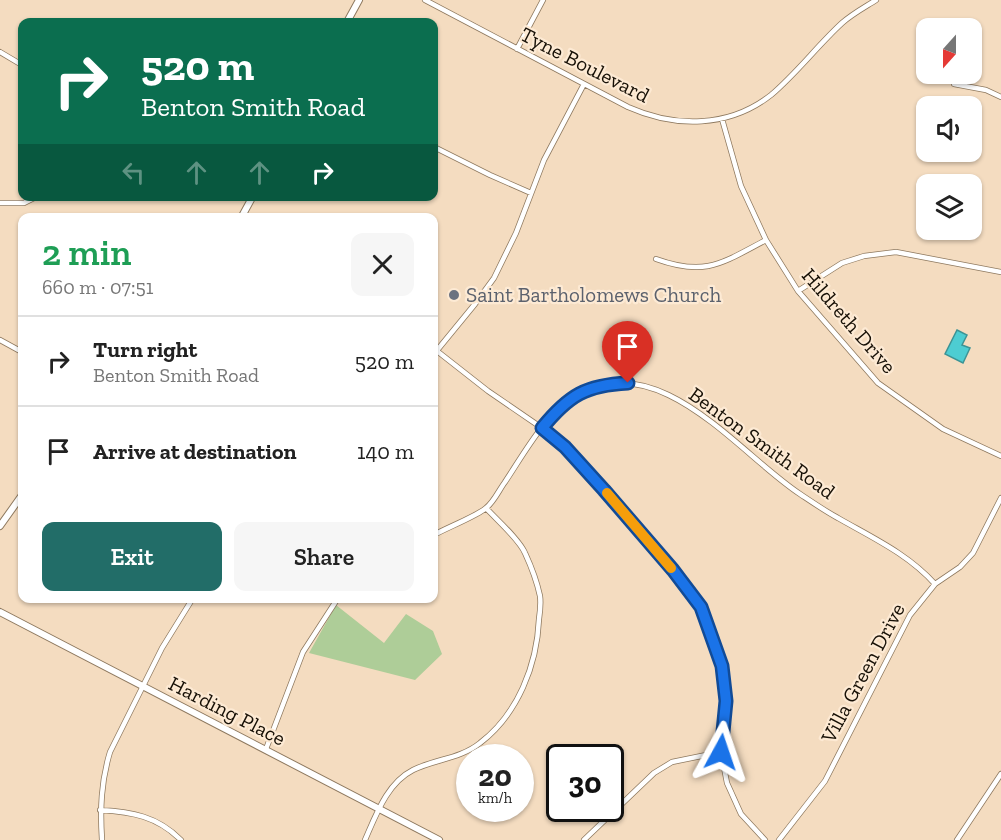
<!DOCTYPE html>
<meta charset="utf-8">
<style>
body{margin:0;font-family:"Zilla Slab",serif;background:#f6f6f6;color:#222;height:100vh;display:flex;flex-direction:column;font-size:22px;white-space:nowrap}
*{box-sizing:border-box;margin:0}
p{font-size:20px;color:#767676}
.icon{flex:none;width:33px;height:33px;fill:none;stroke:currentColor;stroke-width:2;stroke-linecap:round;stroke-linejoin:round}
.map{position:relative;flex:1;overflow:hidden}
.panel{position:absolute;left:18px;top:213px;width:420px;height:390px;display:flex;flex-direction:column;background:#fff;border-radius:12px;box-shadow:0 2px 4px #0004}
.panel>*{flex:none}
.banner{position:absolute;left:18px;top:18px;width:420px;height:183px;border-radius:12px;box-shadow:0 2px 4px #0004;background:#0b6e4f;color:#fff;overflow:hidden}
.needle{width:39px;rotate:201deg}
.fabs{position:absolute;left:916px;top:18px;display:grid;gap:12px}
.fabs a{display:grid;place-items:center;width:66px;height:66px;border-radius:12px;background:#fff;box-shadow:0 2px 4px #0004;font-size:30px}
.speed{position:absolute;left:456px;top:744px;display:flex;gap:12px;font-size:30px;font-weight:700;text-align:center}
.speed>*{display:grid;place-content:center;width:78px;height:78px;border-radius:50%;background:#fff;box-shadow:0 2px 4px #0004;line-height:1}
.speed small{font-size:15px;font-weight:400}
.speed .limit{border:3px solid #111;border-radius:9px;background:#fff;color:#111}
.pin{position:absolute;display:grid;place-items:center;width:51px;height:51px;color:#fff;margin:-62px -26px;border-radius:50% 50% 50% 0;rotate:-45deg;box-shadow:0 0 6px #0007}
.pin .icon{rotate:45deg}
.me{position:absolute;width:66px;margin:-33px;rotate:5deg;stroke-linejoin:round;filter:drop-shadow(0 0 4px #0008)}
.turn{display:flex;align-items:center;gap:21px;height:126px;padding:0 24px;font-size:27px}
.turn .icon{width:78px;height:78px;stroke-width:2.5}
.turn b{display:block;font-size:42px;line-height:51px}
.lanes{display:flex;align-items:center;height:57px;padding:0 24px;background:#0003;justify-content:center;gap:30px;direction:ltr}
.lanes .off{opacity:.35}
.round{display:grid;place-items:center;flex:none;width:63px;height:63px;border-radius:12px;background:#f6f6f6}
.head{display:flex;align-items:center;justify-content:space-between;height:102px;padding:0 24px}
h1{font-size:36px;font-weight:600;line-height:45px;color:#1e9e55}
.button{display:flex;gap:12px;margin-top:auto;padding:12px 24px}
.button a{flex:1;height:69px;border-radius:12px;background:#226d68;color:#fff;font-size:24px;font-weight:600;line-height:69px;text-align:center}
.button a+a{background:#f6f6f6;color:#222}
ul{padding:0;list-style:none}
li{display:flex;align-items:center;gap:18px;height:90px;padding:0 24px;border-top:2px solid #e0e0e0}
li div{flex:1}
li b{display:block;font-size:22px}
li em{font-style:normal}
.map>svg:first-child{display:block}
.green{fill:#aecd98}
.water{fill:#4dcdd2;stroke:#3d9495;stroke-width:1.5}
.lines{fill:none;stroke-linecap:round;stroke-linejoin:round}
.minor-casing{stroke:#8e795f;stroke-width:6}
.major-casing{stroke:#8e795f;stroke-width:8}
.minor{stroke:#fff;stroke-width:4.5}
.major{stroke:#fff;stroke-width:6}
.route-casing{stroke:#114b97;stroke-width:15}
.route{stroke:#1a73e8;stroke-width:10}
.slow{stroke:#f59e0b;stroke-width:10}
.worship-dot{fill:#6b7280;stroke:#fdead4;stroke-width:2}
.labels{text-anchor:middle;stroke-width:4.5;stroke-linejoin:round;paint-order:stroke}
.street-label{font-size:21px;fill:#171006;stroke:#fdead4}
.worship-label{font-size:21px;fill:#5b616d;stroke:#fdead4;text-anchor:start}
</style>
<div class="map">
<svg width="1001" height="840" viewBox="0 0 1001 840">
<rect width="100%" height="100%" fill="#f4dcc0"/>
<path class="green" d="M 336,605 L 384,643 L 406,614 L 433,631 L 442,654 L 415,680 L 309,653 Z"/>
<path class="water" d="M 957,330 L 967,335 L 962,345 L 970,348 L 963,363 L 945,354 Z"/>
<g class="lines">
<g class="minor-casing">
<path id="minor" d="M 425,0 L 628,107 C 675,128 729,128 771,95 C 797,73 817,46 842,23 C 852,14 865,7 876,0
M 517,49 L 543,0
M 0,52 L 22,65
M 954,84 L 986,90 L 1001,97
M 722,119 L 741,186 L 766,240 L 798,291 L 878,383 L 943,429 L 1001,456
M 434,147 L 490,175 L 531,193
M 0,203 L 24,203 L 38,196
M 656,259 C 706,277 722,263 766,240
M 798,291 L 842,263 L 864,256 L 896,252 L 1001,272
M 0,340 L 22,352
M 437,351 L 488,391 L 542,428 L 565,447 L 673,570 L 701,607 L 722,666 L 726,701 L 721,752 L 727,783 L 741,814 L 765,840
M 434,354 L 475,304 L 494,278 L 516,233 L 544,160 L 584,84
M 434,535 C 446,528 477,516 486,508 C 494,502 499,490 505,482 C 525,452 545,414 577,395 C 660,347 739,454 800,494 C 812,502 825,511 838,518 C 873,538 908,554 935,584
M 266,749 L 303,652 L 338,598
M 100,810 C 132,812 157,816 181,840
M 102,840 C 100,809 101,782 110,752 L 162,648 L 193,598
M 365,840 C 376,815 387,783 413,770 C 435,759 460,759 480,743 C 518,714 537,665 539,619 C 540,612 541,603 540,596 C 537,582 531,566 525,553 C 519,539 497,520 486,508
M 584,840 L 654,773 L 672,762 L 721,752
M 779,840 L 825,781 L 910,615 L 935,584 L 960,567 L 973,553 L 1001,498
M 957,840 L 1001,774"/>
</g>
<g class="major-casing">
<path id="major" d="M 347,22 L 359,0
M 241,218 L 253,196
M 0,526 L 22,495
M 0,612 L 439,840"/>
</g>
<use href="#minor" class="minor"/>
<use href="#major" class="major"/>
</g>
<g class="lines">
<g class="route-casing">
<path id="route" d="M 628,383 C 586,385 569,395 542,428 L 565,447 L 604,490 L 673,570 L 701,607 L 722,666 L 726,701 L 721,752"/>
</g>
<use href="#route" class="route"/>
<path class="slow" d="M 607,493 L 671,568"/>
</g>
<circle class="worship-dot" cx="454" cy="295" r="6"/>
<g class="labels">
<g class="street-label">
<text transform="translate(585 65) rotate(27)" y="7">Tyne Boulevard</text>
<text transform="translate(849 321) rotate(49)" y="7">Hildreth Drive</text>
<text transform="translate(762 443) rotate(36)" y="7">Benton Smith Road</text>
<text transform="translate(863 673) rotate(-62)" y="7">Villa Green Drive</text>
<text transform="translate(227 711) rotate(27)" y="7">Harding Place</text>
</g>
<g class="worship-label">
<text x="466" y="302">Saint Bartholomews Church</text>
</g>
</g>
</svg>
<div class="fabs">
<a><svg class="needle" viewBox="-14 -14 28 28"><path d="M0-13l5 13h-10z" fill="#e53935"/><path d="M0 13l5-13h-10z" fill="#767676"/></svg></a>
<a><svg class="icon" aria-label="sound" viewBox="0 0 24 24"><path d="M4 9h4l5-4v14l-5-4H4zM17 9q2 3 0 6"/></svg></a>
<a><svg class="icon" aria-label="layers" viewBox="0 0 24 24"><path d="M12 4l9 5-9 5-9-5zM3 14l9 5 9-5"/></svg></a>
</div>
<div class="speed"><div>20<small>km/h</small></div><div class="limit">30</div></div>
<div class="pin" style="left:628px;top:383px;background:#d93025"><svg class="icon" aria-label="arrive" viewBox="0 0 24 24"><path d="M6 21V4h12l-3 4 3 4H6"/></svg></div>
<svg class="me" style="left:721px;top:752px" viewBox="-20 -20 40 40"><path d="M0-17L14 15 0 8-14 15z" fill="#1a73e8" stroke="#fff" stroke-width="4"/></svg>
<div class="banner">
<div class="turn"><svg class="icon" aria-label="right" viewBox="0 0 24 24"><path d="M7 20v-9h11M14 6l5 5-5 5"/></svg><div><b>520 m</b>Benton Smith Road</div></div>
<div class="lanes"><svg class="icon off" aria-label="left" viewBox="0 0 24 24"><path d="M17 20v-9H6M10 6l-5 5 5 5"/></svg><svg class="icon off" aria-label="ahead" viewBox="0 0 24 24"><path d="M12 20V5M6 11l6-6 6 6"/></svg><svg class="icon off" aria-label="ahead" viewBox="0 0 24 24"><path d="M12 20V5M6 11l6-6 6 6"/></svg><svg class="icon" aria-label="right" viewBox="0 0 24 24"><path d="M7 20v-9h11M14 6l5 5-5 5"/></svg></div>
</div>
<section class="panel">
<div class="head"><div><h1>2 min</h1><p>660 m · 07:51</p></div><a class="round"><svg class="icon" aria-label="close" viewBox="0 0 24 24"><path d="M6 6l12 12M18 6L6 18"/></svg></a></div>
<ul>
<li><svg class="icon" aria-label="right" viewBox="0 0 24 24"><path d="M7 20v-9h11M14 6l5 5-5 5"/></svg><div><b>Turn right</b><p>Benton Smith Road</p></div><em>520 m</em></li>
<li><svg class="icon" aria-label="arrive" viewBox="0 0 24 24"><path d="M6 21V4h12l-3 4 3 4H6"/></svg><div><b>Arrive at destination</b></div><em>140 m</em></li>
</ul>
<div class="button"><a>Exit</a><a>Share</a></div>
</section>
</div>
